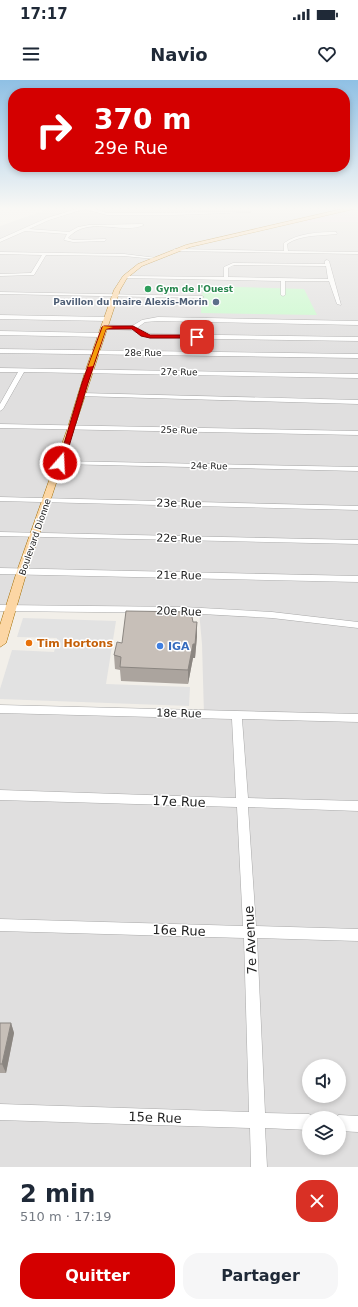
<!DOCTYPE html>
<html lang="fr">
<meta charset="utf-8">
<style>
body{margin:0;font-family:"DejaVu Sans",sans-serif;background:#f6f6f7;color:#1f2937;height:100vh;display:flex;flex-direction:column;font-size:15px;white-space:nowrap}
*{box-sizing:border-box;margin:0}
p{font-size:13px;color:#747a83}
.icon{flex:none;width:22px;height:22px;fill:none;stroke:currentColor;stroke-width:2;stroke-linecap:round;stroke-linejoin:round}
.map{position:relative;height:1087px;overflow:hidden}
.drawer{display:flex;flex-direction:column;background:#fff;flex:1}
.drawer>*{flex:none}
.hud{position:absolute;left:8px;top:8px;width:342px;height:84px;border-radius:16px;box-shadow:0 2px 6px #0003;background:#d40000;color:#fff;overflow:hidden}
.tools{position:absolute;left:302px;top:979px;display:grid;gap:8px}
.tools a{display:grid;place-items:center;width:44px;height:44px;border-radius:50%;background:#fff;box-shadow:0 2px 6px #0003;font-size:20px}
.pin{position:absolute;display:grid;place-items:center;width:34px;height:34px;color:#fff;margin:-17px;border-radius:8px;box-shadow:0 2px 6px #0006}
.me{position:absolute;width:44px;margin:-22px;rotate:19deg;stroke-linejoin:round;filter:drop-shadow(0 0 3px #0008)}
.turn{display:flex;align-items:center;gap:14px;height:84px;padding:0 20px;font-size:18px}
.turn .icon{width:52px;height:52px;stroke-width:2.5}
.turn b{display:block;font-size:28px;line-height:34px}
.round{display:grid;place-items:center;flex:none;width:42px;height:42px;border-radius:16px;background:#f6f6f7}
.overview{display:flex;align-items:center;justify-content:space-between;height:68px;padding:0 20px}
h1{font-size:24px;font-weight:800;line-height:30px}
.action{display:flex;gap:8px;margin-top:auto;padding:8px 20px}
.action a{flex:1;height:46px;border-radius:16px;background:#d40000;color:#fff;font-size:16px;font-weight:800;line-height:46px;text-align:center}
.action a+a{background:#f6f6f7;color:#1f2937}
.status{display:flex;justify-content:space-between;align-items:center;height:28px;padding:0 20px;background:#fff;direction:ltr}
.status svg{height:11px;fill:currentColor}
header{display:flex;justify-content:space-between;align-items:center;height:52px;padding:0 20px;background:#fff;font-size:18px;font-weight:800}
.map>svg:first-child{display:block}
.residential{fill:#e0dfdf;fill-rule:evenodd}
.industrial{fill:#ebdbe8}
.park{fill:#c8facc}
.parking{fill:#e2e2e2}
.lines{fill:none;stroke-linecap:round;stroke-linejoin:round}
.minor-casing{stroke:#a9a9a9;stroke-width:1}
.major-casing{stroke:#a06b00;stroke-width:1}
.minor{fill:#fff;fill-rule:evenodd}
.major{fill:#fcd6a4;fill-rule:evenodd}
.wall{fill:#aba49e}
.shaded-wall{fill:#8b8681}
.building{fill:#c7bfb8;stroke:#8b8681}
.route{fill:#d40000;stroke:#8a0000}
.slow{fill:#f59e0b}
.leisure-dot{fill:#2e9e5b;stroke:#fff;stroke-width:1.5}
.service-dot{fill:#5c6f8a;stroke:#fff;stroke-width:1.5}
.food-dot{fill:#e8710a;stroke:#fff;stroke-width:1.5}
.shop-dot{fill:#3f7fe0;stroke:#fff;stroke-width:1.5}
.labels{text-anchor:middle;stroke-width:3;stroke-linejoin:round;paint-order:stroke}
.far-leisure-label{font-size:9px;font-weight:bold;fill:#27864d;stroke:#fff;text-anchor:start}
.far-service-label{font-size:9px;font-weight:bold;fill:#4e5e75;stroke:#fff;text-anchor:end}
.far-street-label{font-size:9px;fill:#222;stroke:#fff}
.street-label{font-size:11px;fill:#222;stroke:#fff}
.food-label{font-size:11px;font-weight:bold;fill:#c56008;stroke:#fff;text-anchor:start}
.shop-label{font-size:11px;font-weight:bold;fill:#366cbe;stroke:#fff;text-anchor:start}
.near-street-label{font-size:13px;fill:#222;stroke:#fff}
</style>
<div class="status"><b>17:17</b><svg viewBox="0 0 49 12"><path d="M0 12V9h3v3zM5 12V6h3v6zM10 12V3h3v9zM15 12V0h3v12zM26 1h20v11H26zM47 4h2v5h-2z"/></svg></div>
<header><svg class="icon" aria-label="menu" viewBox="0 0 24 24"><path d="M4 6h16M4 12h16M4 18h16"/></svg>Navio<svg class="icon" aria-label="heart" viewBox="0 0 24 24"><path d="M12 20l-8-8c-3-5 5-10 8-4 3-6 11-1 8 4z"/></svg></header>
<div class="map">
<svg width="358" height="1087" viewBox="0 0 358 1087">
<rect width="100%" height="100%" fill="#f2efe9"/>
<path class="residential" d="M 55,127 L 350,127 L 285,142 L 358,142 L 358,1087 L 0,1087 L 0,626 L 204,635 L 202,564 L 199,531 L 0,528 L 0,146 ZM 309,986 L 339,986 L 339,1016 L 309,1016 ZM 309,1038 L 339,1038 L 339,1068 L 309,1068 Z"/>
<path class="industrial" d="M 357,127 L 358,142 L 290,142 Z"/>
<path class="park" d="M 203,206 L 304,209 L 317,235 L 201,233 Z"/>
<path class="parking" d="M 23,538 L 116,541 L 106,604 L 190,607 L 189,626 L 0,619 L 0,609 L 12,570 L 54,572 L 57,558 L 17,557 Z"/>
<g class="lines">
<g class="minor-casing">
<path id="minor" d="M 83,127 L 89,127 L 107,133 L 251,132 L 174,135 L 107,135 L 84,129 L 49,140 L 29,149 L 69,152 L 78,147 L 89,145 L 142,144 L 144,145 C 121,155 88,135 68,158 L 73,160 L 106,159 L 105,161 L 73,162 L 64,160 L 67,154 L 25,151 L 0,162 L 0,159 L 47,138 Z
M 336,152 L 337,154 C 321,156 302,154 287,164 L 288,171 L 358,172 L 358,174 L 175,171 L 173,170 L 175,169 L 284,171 L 284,163 C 298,153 319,152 336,152 Z
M 0,172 L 124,174 L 157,178 L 155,179 L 124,176 L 46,175 L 34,195 L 0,196 L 0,194 L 31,193 L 42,175 L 0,174 Z
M 327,180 L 329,181 L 341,225 L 337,224 L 329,201 L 285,201 L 285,215 L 283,216 L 281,215 L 281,201 L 125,198 L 123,197 L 125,196 L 224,197 L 224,187 L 233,183 L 325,184 L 325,181 ZM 234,185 L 326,186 L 328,199 L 228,197 L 228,188 Z
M 0,212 L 202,216 L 204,217 L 202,218 L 0,214 Z
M 0,235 L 107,237 L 110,239 L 107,241 L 0,239 Z
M 158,237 L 358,241 L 358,245 L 158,241 L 145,242 L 137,248 L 150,254 L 358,257 L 358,261 L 150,258 L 141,255 L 132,250 L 104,249 L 101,247 L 104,245 L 132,246 L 142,240 Z
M 0,251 L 102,253 L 105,255 L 102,257 L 0,255 Z
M 0,269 L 358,274 L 358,278 L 0,273 Z
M 0,288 L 358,294 L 358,298 L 24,292 L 3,329 L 0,331 L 0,324 L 18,292 L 0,292 Z
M 81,313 L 358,320 L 358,324 L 79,316 L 78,315 Z
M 0,344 L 358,351 L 358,355 L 0,348 Z
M 60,381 L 358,387 L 358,391 L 58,384 L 58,382 Z
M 0,417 L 358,426 L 358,430 L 0,421 Z
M 0,452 L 358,460 L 358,464 L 0,456 Z
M 0,488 L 358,496 L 358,502 L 0,494 Z
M 0,525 L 184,527 L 272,532 L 358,542 L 358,548 L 272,538 L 184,533 L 0,531 Z
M 0,625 L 358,634 L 358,642 L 242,639 L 248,718 L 358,721 L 358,731 L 248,727 L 256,846 L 358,849 L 358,861 L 257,858 L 265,1033 L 309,1034 L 315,1038 L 309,1038 L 309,1050 L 265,1048 L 267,1087 L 251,1087 L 250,1048 L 0,1040 L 0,1024 L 249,1032 L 244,858 L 0,851 L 0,839 L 243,846 L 237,727 L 0,720 L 0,710 L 236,718 L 232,639 L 0,633 Z
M 339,1035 L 358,1036 L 358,1052 L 339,1051 L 339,1038 L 333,1038 Z"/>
</g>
<g class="major-casing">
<path id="major" d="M 351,127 L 358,128 L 190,167 L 142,186 L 127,198 L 120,210 L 27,491 L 6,563 L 0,567 L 0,545 L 17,491 L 68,347 L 85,292 L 114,210 L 123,196 L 138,184 L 186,165 Z"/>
</g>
<use href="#minor" class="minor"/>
<use href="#major" class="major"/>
</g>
<path class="wall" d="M 197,542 L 197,556 L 195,578 L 193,578 L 188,604 L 121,601 L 120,590 L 115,589 L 114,575 L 122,563 Z
M 0,943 L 11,943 L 14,953 L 6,993 L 0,993 Z"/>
<path class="shaded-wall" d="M 197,542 L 197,556 L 195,578 L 193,578 L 188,604 L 188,590 Z
M 11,943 L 14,953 L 6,993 L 2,984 Z"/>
<path class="building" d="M 126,531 L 191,532 L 193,542 L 197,542 L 195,564 L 193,564 L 188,590 L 120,587 L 121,577 L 114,575 L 117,562 L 122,563 Z
M 0,943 L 11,943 L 2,984 L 0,984 Z"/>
<linearGradient id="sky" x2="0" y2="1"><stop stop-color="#8fc0e4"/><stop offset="0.46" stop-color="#f9f8f5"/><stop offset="1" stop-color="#f9f8f5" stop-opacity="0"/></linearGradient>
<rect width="358" height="279" fill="url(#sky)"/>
<path class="route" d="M 104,246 L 133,246 L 150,255 L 197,255 L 200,257 L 197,258 L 150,258 L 141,256 L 132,249 L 106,249 L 88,303 L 64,383 L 58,384 L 82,303 L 102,247 Z"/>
<path class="slow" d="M 103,246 L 113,247 L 106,249 L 93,286 L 88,287 Z"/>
<circle class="leisure-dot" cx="148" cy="209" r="4"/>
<circle class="service-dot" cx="216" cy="222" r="4"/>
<circle class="food-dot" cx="29" cy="563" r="4"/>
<circle class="shop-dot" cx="160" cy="566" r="4"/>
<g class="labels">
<g class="far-leisure-label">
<text x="156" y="212">Gym de l'Ouest</text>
</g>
<g class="far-service-label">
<text x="208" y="225">Pavillon du maire Alexis-Morin</text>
</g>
<g class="far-street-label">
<text x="143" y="276">28e Rue</text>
<text transform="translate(179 292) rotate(1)" y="3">27e Rue</text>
<text transform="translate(179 350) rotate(1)" y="3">25e Rue</text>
<text transform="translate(209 386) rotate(1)" y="3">24e Rue</text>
<text transform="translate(35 457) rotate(-71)" y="3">Boulevard Dionne</text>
</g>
<g class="street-label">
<text transform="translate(179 423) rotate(1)" y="4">23e Rue</text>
<text transform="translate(179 458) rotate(1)" y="4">22e Rue</text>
<text transform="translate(179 495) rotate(1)" y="4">21e Rue</text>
<text transform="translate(179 531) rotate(2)" y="4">20e Rue</text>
<text transform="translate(179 633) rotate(1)" y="4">18e Rue</text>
</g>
<g class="food-label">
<text x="37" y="567">Tim Hortons</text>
</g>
<g class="shop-label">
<text x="168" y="570">IGA</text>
</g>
<g class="near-street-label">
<text transform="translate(179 721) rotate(2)" y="5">17e Rue</text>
<text transform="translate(179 850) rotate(2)" y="5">16e Rue</text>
<text transform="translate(250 860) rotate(-93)" y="5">7e Avenue</text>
<text transform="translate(155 1037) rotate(2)" y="5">15e Rue</text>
</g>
</g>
</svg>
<div class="tools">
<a><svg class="icon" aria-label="sound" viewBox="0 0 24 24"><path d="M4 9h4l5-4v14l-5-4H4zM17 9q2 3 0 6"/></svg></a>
<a><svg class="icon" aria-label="layers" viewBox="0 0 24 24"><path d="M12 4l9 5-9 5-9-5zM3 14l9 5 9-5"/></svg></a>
</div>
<div class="pin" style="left:197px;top:257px;background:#d93025"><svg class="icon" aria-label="arrive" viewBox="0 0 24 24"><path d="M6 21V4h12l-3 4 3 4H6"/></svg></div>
<svg class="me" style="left:60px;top:383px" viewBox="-20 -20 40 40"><circle r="17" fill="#d40000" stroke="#fff" stroke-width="3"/><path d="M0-11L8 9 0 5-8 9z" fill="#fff"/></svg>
<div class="hud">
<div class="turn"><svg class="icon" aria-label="right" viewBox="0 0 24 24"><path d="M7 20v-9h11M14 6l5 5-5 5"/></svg><div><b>370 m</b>29e Rue</div></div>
</div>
</div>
<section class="drawer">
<div class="overview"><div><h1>2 min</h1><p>510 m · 17:19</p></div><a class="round" style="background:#d93025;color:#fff"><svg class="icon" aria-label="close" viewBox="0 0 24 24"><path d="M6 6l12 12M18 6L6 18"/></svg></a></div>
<div class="action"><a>Quitter</a><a>Partager</a></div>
</section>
